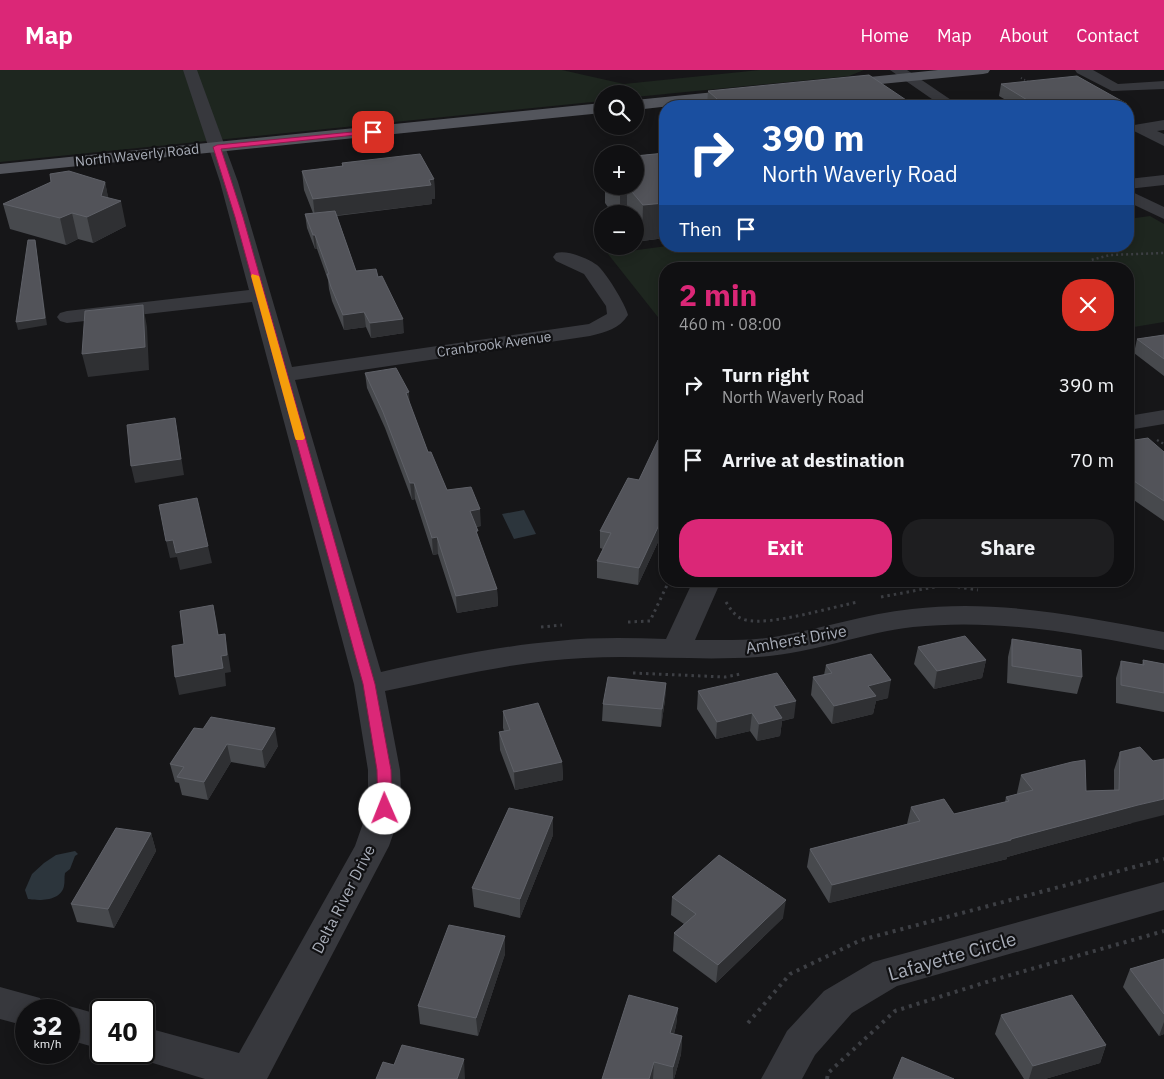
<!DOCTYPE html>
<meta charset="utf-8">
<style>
body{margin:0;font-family:"IBM Plex Sans",sans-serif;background:#1e1e20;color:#f1f3f6;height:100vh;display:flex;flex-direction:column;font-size:19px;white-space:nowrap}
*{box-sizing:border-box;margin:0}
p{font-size:16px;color:#9c9d9f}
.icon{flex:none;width:28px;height:28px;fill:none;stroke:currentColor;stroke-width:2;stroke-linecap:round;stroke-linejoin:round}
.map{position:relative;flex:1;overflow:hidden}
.side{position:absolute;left:659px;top:192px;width:475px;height:325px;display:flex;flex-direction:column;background:#101012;border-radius:20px;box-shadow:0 2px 12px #0003,0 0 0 1px #303032}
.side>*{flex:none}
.banner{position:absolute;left:659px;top:30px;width:475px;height:152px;border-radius:20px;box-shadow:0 2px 12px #0003,0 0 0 1px #303032;background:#1a4fa0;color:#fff;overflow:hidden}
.controls{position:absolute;left:594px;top:15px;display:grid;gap:10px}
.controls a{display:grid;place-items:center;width:50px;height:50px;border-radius:50%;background:#101012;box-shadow:0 2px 12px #0003,0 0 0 1px #303032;font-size:25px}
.speed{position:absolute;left:15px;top:929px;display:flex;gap:10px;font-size:25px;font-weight:700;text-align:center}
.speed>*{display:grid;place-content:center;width:65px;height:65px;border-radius:50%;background:#101012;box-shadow:0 2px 12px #0003,0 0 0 1px #303032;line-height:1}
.speed small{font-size:12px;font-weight:400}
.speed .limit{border:2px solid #111;border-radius:8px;background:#fff;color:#111}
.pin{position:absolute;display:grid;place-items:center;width:42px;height:42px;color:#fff;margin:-21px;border-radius:10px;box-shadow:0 2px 8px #0006}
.me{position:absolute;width:55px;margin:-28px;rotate:359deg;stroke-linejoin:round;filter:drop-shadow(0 0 4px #0008)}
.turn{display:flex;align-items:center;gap:18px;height:105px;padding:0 20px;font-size:22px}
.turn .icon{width:65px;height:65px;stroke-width:2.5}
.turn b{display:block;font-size:35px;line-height:42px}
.then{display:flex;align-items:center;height:48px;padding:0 20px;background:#0003;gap:10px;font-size:19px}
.round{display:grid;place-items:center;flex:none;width:52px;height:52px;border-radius:20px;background:#1e1e20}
.summary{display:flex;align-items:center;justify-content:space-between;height:85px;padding:0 20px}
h1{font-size:30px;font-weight:700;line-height:38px;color:#db2777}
.cta{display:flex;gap:10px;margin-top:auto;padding:10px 20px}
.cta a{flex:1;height:58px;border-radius:20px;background:#db2777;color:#fff;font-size:20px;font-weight:700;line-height:58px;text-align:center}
.cta a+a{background:#1e1e20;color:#f1f3f6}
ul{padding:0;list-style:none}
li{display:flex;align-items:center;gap:15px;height:75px;padding:0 20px}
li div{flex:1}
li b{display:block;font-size:19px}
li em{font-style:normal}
header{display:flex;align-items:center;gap:30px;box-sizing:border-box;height:70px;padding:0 25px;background:#db2777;color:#fff}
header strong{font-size:24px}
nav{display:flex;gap:28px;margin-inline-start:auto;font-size:18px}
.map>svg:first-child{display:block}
.green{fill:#1e261f}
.water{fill:#2c353c}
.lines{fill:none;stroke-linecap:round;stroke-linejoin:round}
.path-far3{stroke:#3d3f44;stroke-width:2;stroke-dasharray:1 2.5;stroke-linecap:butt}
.path-far2{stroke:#3d3f44;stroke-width:2.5;stroke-dasharray:2 3;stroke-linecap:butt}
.path-far1{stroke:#3d3f44;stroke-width:3;stroke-dasharray:2.5 4;stroke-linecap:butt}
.path{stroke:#3d3f44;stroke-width:4;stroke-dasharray:3 5;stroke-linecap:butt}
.minor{fill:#37383d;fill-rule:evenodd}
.major{fill:#53555c;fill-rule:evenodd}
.wall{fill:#47494d}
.shaded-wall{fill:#2f3033}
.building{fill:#525359;stroke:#5f6168}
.route{fill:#db2777;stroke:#8e194d}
.slow{fill:#f59e0b}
.labels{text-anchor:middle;stroke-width:4.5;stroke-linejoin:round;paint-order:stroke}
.far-street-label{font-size:14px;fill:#a8adb8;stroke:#111113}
.street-label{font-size:16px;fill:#a8adb8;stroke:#111113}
.near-street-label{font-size:19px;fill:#a8adb8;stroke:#111113}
</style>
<header>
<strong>Map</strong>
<nav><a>Home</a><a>Map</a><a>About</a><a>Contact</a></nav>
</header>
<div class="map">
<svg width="1164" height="1009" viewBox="0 0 1164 1009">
<rect width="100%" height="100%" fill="#161618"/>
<path class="green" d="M 0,0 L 562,0 L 624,14 L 760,0 L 864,0 L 849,6 L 635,27 L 635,24 L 602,24 L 602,31 L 0,92 Z
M 1150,146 L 1164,154 L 1164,252 L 1128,258 L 1128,199 L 665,199 L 665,256 L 608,184 L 667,176 L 1128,176 L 1128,149 Z"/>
<path class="water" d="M 524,440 L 536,464 L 514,469 L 502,444 Z
M 75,781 L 78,784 L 75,786 L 70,799 L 65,803 C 64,807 65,812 64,816 C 61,831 40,831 28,829 L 25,820 L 32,804 L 44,793 L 56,785 Z"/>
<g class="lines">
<path class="path-far3" d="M 1021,8 L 1029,12"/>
<path class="path-far2" d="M 1089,199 L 1091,190 L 1110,185 L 1164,183
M 1157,370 L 1164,374"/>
<path class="path-far1" d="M 881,527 L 945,515 L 978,520
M 726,532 C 731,540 736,548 746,550 C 770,556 832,537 858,532
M 628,552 L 650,551 L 669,511
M 541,557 L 562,555
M 633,603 L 725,607 L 741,604"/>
<path class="path" d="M 748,953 L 790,904 L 861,870 L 1164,789
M 827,1009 L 828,1003 L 895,941 L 993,910 L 1164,861"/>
<path class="minor" d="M 183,0 L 197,0 L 238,112 L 292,297 L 589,254 L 607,244 L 606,236 L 584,204 L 556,191 L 553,187 L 556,183 C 568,180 587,188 597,195 C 605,201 626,235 628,245 C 619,259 606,262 590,266 L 295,310 L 381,602 C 439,589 498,576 558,571 C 594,567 630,568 666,569 L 693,511 L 721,511 L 695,570 C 721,570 748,571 774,567 C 820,559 865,544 912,539 C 997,529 1081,546 1164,562 L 1164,580 C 1081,564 998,548 913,557 C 861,563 811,584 758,587 C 700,591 642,585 584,588 C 517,591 451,607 385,621 L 400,700 L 402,739 L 389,776 L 267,1009 L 205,1009 L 130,986 L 128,982 L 144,982 L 144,957 L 239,983 L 355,776 L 368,739 L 368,700 L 354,614 L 252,232 L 67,253 L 60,251 L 57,247 L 60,243 L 67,241 L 249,220 L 220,112 Z
M 890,0 L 907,0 L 960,36 L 942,36 Z
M 1075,0 L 1093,0 L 1118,14 L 1164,11 L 1164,19 L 1112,21 L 1077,3 Z
M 1164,50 L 1164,60 L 1157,61 L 1164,64 L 1164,76 L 1134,61 L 1132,58 L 1134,55 Z
M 1164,105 L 1164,115 L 1128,119 L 1128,109 Z
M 1128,120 L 1164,137 L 1164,149 L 1128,132 Z
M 1164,340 L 1164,354 L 1128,360 L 1128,346 Z
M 1164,812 L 1164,840 L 897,916 L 852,943 L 815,985 L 802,1009 L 761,1009 L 787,961 L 824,921 L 873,892 Z
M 0,917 L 40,928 L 45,940 L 26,940 L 26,956 L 0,949 Z
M 69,936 L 101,945 L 101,979 L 69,970 L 69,940 L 59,940 Z"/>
<path class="major" d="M 938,0 L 990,0 L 988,3 L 983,4 L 840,18 L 835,17 L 833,14 L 835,11 L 840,10 Z
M 745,19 L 750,21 L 753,24 L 750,27 L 635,40 L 635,30 Z
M 602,33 L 602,43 L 0,104 L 0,94 Z"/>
</g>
<path class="wall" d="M 1001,14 L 1127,36 L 1016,36 L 999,26 Z
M 708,21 L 915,36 L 707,36 Z
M 665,83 L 665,168 L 642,171 L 635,162 L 635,144 L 613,144 L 605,133 L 605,116 L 635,116 L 635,86 Z
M 342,93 L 434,109 L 435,129 L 432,129 L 432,134 L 337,146 L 356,201 L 378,207 L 404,263 L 371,268 L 366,257 L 344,260 L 332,231 L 329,219 L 328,210 L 317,179 L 315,179 L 307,158 L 305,144 L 313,143 L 304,120 L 302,101 L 342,96 Z
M 105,112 L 108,128 L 126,156 L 93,173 L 78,169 L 66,175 L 10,159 L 3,134 Z
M 1164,265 L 1164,306 L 1134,283 L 1137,269 Z
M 365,303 L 409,322 L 409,332 L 428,382 L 447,420 L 481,456 L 476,457 L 478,469 L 497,519 L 498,536 L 457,543 L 438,484 L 433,485 L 415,429 L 412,430 L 385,358 L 367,318 Z
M 665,365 L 665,457 L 638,515 L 597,508 L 597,491 L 603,479 L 600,478 L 600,461 L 639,410 Z
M 1128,371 L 1164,382 L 1164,451 L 1128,426 Z
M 1087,511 L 1112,511 L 1111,515 Z
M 1012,569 L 1082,607 L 1077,624 L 1007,613 L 1008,587 Z
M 918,577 L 986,590 L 982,608 L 934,619 L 914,594 Z
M 1143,590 L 1164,594 L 1164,642 L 1116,633 L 1116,608 L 1121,591 L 1142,595 Z
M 826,595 L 888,628 L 876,631 L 873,644 L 832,654 L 811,625 L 813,607 L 824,605 Z
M 666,613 L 665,630 L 661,657 L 602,651 L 603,634 Z
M 698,621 L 794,648 L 782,651 L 780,666 L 757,671 L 750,661 L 716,669 L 697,639 Z
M 503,641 L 562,692 L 563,710 L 515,720 L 500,680 L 499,662 L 504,661 L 503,658 Z
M 194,658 L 278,676 L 265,698 L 231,692 L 208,730 L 182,725 L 179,713 L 175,712 L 170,694 Z
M 1120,682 L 1132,753 L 1007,787 L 1007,789 L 829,833 L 807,797 L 810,779 L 907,754 L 911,737 L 954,744 L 1005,732 L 1006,727 L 1017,724 L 1017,723 L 1021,705 L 1086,721 L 1114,720 L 1114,700 Z
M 151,763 L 156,781 L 114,858 L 77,852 L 71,834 Z
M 553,765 L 520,848 L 474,837 L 472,818 Z
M 672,827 L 783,848 L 716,913 L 673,881 L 674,863 L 684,854 L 671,845 Z
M 505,866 L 505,884 L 478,966 L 420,954 L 418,936 Z
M 1164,889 L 1164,964 L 1159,966 L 1123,917 L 1130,899 Z
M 678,938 L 676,956 L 674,964 L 682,966 L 681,984 L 674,1009 L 602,1009 Z
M 1001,945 L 1106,975 L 1100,993 L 1045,1009 L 1024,1009 L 995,964 Z"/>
<path class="shaded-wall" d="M 1127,34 L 1127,36 L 1104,36 Z
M 434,109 L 435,129 L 432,129 L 432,134 L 315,148 L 313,129 Z
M 105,112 L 110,136 L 121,131 L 126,156 L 93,173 L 87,147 L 101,126 Z
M 627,116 L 627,144 L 620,144 L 620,117 Z
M 665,133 L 665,168 L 642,171 L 643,135 Z
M 72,143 L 78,169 L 66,175 L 60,148 Z
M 313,165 L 315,165 L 317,179 L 315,179 Z
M 35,170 L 36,177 L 47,255 L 18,260 L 16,252 Z
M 143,235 L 147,257 L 149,300 L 88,307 L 82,284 Z
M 364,242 L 366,257 L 344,260 L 343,245 Z
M 403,249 L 404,263 L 371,268 L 370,253 Z
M 409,322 L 410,338 L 406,323 Z
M 175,348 L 184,405 L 135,413 L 131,396 Z
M 410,413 L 414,413 L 415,429 L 412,430 Z
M 480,439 L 481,456 L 471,457 L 470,441 Z
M 665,442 L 665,457 L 638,515 L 639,498 Z
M 437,467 L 438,484 L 433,485 L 432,468 Z
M 173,470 L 208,476 L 212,493 L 180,500 L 177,487 L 170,488 L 166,471 Z
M 497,519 L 498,536 L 457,543 L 456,526 Z
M 213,535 L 217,553 L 221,583 Z
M 225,564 L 231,602 L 225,603 L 226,616 L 179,625 L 175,607 Z
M 986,590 L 982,608 L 934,619 L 937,601 Z
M 891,610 L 888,628 L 876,631 L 873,644 L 832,654 L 834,636 L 868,616 Z
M 666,613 L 665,630 L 661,657 L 662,639 Z
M 796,631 L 794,648 L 782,651 L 780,666 L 757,671 L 759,654 L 774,636 Z
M 752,643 L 750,661 L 716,669 L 717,652 Z
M 275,658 L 278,676 L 265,698 L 262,680 Z
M 227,674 L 231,692 L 208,730 L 204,712 Z
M 562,692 L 563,710 L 515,720 L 514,702 Z
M 1164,729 L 1164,745 L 1132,753 L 1007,787 L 1007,789 L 829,833 L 832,815 L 1011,769 L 1138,735 Z
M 553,747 L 553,765 L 520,848 L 520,829 Z
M 151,763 L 156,781 L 114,858 L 108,839 Z
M 786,830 L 783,848 L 716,913 L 718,895 Z
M 505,866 L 505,884 L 478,966 L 476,948 Z
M 678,938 L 676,956 L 669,981 L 670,963 Z
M 1164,952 L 1164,964 L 1159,966 Z
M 682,966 L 681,984 L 674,1009 L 673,1009 L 673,997 Z
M 1106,975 L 1100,993 L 1045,1009 L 1029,1009 L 1033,996 Z
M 464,989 L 465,1009 L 457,1009 Z
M 654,992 L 653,1009 L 649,1009 Z"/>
<path class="building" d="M 869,5 L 915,36 L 725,36 L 708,21 Z
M 1077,6 L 1127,34 L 1104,36 L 1037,36 L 1001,14 Z
M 665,83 L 665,133 L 643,135 L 627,116 L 620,117 L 620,116 L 635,116 L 635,95 L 643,95 L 635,86 Z
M 420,84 L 434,109 L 429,110 L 431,115 L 313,129 L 302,101 L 343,96 L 342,93 Z
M 69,101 L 105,112 L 101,126 L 121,131 L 87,147 L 72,143 L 60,148 L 3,134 L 51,112 L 50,104 Z
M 335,141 L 356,201 L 376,199 L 378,207 L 382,206 L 403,249 L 370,253 L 364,242 L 343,245 L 331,217 L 327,204 L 329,204 L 315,165 L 313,165 L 305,144 Z
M 28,170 L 35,170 L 45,248 L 16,252 Z
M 143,235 L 145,277 L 82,284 L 85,241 Z
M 1164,265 L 1164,289 L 1137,269 Z
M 396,298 L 409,322 L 406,323 L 428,382 L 431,382 L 447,420 L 471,417 L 480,439 L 470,441 L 478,461 L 476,461 L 497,519 L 456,526 L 437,467 L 432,468 L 414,413 L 410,413 L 383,342 L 365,303 Z
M 175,348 L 181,389 L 131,396 L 127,355 Z
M 664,365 L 665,365 L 665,442 L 639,498 L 597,491 L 611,463 L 600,461 L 628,408 L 639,410 L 658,370 Z
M 1148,368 L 1164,382 L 1164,431 L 1128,407 L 1128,371 Z
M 197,428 L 208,476 L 176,483 L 173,470 L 166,471 L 159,435 Z
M 213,535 L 218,565 L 225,564 L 227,585 L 221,586 L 223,598 L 175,607 L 172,576 L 184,574 L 180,541 Z
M 965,566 L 986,590 L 937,601 L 918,577 Z
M 1012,569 L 1081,580 L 1082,607 L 1012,596 Z
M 871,584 L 891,610 L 868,616 L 876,626 L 834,636 L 813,607 L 832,603 L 826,595 Z
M 1143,590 L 1164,594 L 1164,623 L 1121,615 L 1121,591 L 1144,595 Z
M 777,603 L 796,631 L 774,636 L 782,648 L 759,654 L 752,643 L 717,652 L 698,621 Z
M 608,607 L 666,613 L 662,639 L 603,634 Z
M 538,633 L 562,692 L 514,702 L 499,662 L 510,660 L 503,641 Z
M 211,647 L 275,658 L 262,680 L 227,674 L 204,712 L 177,707 L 184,697 L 170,694 L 194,658 L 203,659 Z
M 1140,677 L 1153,691 L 1164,689 L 1164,729 L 1138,735 L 1011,769 L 1011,770 L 832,815 L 810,779 L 920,751 L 911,737 L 944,729 L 954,744 L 1009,731 L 1006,727 L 1033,720 L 1021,705 L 1072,692 L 1085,690 L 1086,721 L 1119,720 L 1120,682 Z
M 509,738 L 553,747 L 520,829 L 472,818 Z
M 116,758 L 151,763 L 108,839 L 71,834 Z
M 719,785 L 786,830 L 718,895 L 674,863 L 696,844 L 672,827 Z
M 449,855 L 505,866 L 476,948 L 418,936 Z
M 1164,889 L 1164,944 L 1130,899 Z
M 629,925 L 678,938 L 670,963 L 682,966 L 673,997 L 654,992 L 649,1009 L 602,1009 Z
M 1072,925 L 1106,975 L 1033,996 L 1001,945 Z
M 402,975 L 464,989 L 457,1009 L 376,1009 L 383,992 L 394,995 Z
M 902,987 L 954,1009 L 893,1009 Z"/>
<path class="route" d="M 373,60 L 376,62 L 375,63 L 221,79 L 243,147 L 375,614 L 391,700 L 392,739 L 390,743 L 380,743 L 378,739 L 377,700 L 363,614 L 235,147 L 213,77 L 217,75 Z"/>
<path class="slow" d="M 252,204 L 259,206 L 305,368 L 303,370 L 296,370 L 295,368 L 251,206 Z"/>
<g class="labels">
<g class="far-street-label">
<text transform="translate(137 85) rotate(-6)" y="5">North Waverly Road</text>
<text transform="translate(494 274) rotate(-8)" y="5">Cranbrook Avenue</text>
</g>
<g class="street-label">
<text transform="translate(796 569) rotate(-10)" y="6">Amherst Drive</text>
<text transform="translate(343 829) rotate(-63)" y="6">Delta River Drive</text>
</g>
<g class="near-street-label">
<text transform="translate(952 886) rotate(-16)" y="7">Lafayette Circle</text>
</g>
</g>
</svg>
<div class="controls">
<a><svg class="icon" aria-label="search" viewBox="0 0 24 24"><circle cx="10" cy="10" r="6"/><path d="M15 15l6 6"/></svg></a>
<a>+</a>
<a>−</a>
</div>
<div class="speed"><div>32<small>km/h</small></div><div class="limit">40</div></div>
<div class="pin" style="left:373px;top:62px;background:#d93025"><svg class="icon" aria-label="arrive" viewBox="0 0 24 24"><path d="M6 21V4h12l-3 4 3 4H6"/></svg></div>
<svg class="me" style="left:385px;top:739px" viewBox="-20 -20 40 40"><circle r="19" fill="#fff"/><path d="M0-13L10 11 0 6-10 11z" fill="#db2777"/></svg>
<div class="banner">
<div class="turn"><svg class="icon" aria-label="right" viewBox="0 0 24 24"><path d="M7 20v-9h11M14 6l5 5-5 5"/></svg><div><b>390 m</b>North Waverly Road</div></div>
<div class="then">Then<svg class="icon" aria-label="arrive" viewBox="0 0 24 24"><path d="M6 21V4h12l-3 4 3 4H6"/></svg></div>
</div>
<section class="side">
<div class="summary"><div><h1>2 min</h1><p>460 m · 08:00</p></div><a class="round" style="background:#d93025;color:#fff"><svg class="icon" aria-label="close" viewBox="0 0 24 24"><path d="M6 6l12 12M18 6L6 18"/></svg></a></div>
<ul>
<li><svg class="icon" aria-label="right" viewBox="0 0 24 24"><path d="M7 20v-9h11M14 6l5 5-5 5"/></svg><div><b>Turn right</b><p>North Waverly Road</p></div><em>390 m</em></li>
<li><svg class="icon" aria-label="arrive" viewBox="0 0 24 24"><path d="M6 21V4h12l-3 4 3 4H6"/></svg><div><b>Arrive at destination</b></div><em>70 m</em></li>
</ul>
<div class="cta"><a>Exit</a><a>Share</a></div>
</section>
</div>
